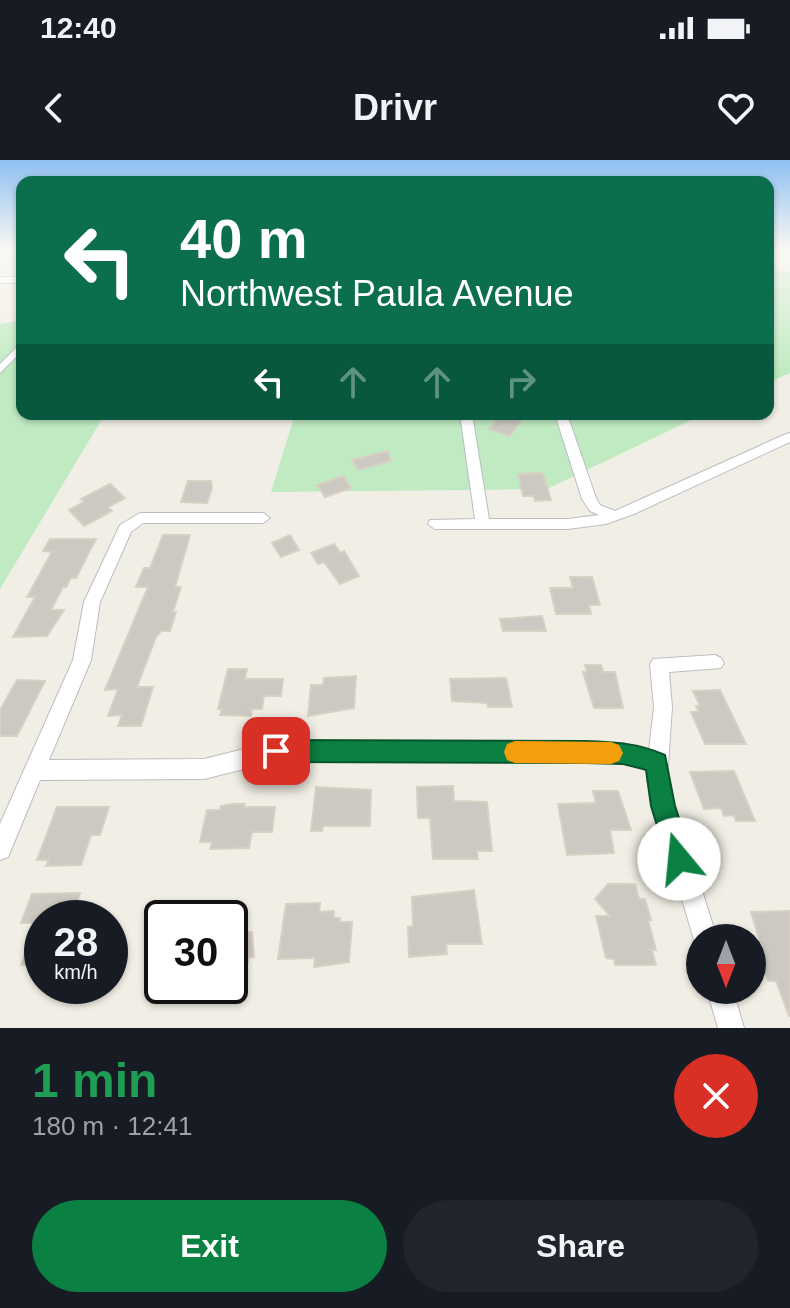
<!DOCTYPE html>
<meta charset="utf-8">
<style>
body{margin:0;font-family:Helvetica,sans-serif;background:#20242c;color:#f1f3f6;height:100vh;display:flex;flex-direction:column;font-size:30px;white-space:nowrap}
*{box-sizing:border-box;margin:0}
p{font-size:26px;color:#9ea1a6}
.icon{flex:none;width:44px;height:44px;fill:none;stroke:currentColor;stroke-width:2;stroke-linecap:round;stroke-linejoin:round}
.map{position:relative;height:868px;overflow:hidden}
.side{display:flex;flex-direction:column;background:#171b24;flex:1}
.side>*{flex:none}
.banner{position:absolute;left:16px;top:16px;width:758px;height:244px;border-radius:16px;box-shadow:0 2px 6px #0004;background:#0b6e4f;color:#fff;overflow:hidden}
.needle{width:52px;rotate:180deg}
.buttons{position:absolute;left:686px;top:764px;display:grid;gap:16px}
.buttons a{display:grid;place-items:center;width:80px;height:80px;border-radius:50%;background:#171b24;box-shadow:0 2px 6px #0004;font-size:40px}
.speed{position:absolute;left:24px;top:740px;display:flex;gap:16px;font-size:40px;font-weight:700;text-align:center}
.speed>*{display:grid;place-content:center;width:104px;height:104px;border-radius:50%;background:#171b24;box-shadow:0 2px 6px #0004;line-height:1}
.speed small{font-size:20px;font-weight:400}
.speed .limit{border:4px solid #111;border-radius:12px;background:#fff;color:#111}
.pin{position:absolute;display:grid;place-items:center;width:68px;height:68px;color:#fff;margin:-34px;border-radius:16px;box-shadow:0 4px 12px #0006}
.me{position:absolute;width:88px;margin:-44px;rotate:343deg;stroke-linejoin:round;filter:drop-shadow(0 0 6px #0008)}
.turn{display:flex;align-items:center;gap:28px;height:168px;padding:0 32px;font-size:36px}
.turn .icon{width:104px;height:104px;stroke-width:2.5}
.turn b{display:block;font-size:56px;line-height:68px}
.lanes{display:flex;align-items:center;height:76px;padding:0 32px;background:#0003;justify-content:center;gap:40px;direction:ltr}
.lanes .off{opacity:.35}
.round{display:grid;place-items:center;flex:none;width:84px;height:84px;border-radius:42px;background:#20242c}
.overview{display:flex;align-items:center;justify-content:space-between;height:136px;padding:0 32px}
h1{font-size:48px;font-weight:700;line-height:60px;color:#1e9e55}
.button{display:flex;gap:16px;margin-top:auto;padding:16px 32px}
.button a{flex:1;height:92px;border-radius:48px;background:#0b8043;color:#fff;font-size:32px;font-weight:700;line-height:92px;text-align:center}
.button a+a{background:#20242c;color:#f1f3f6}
.status{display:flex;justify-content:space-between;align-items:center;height:56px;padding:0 40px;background:#171b24;direction:ltr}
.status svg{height:22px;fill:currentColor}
header{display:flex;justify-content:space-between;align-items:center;height:104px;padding:0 32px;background:#171b24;font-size:36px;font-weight:700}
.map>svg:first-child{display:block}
.green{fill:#c0ebc2}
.building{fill:#ccc9c2;stroke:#d6d1c3;stroke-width:2}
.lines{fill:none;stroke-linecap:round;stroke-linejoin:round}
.minor-casing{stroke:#babdc2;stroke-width:2}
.tertiary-casing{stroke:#babdc2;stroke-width:2}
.minor{fill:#fff;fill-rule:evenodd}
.tertiary{fill:#fff;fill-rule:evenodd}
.route{fill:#0b8043;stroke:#07532c;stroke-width:2}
.slow{fill:#f59e0b}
</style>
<div class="status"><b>12:40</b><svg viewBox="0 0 49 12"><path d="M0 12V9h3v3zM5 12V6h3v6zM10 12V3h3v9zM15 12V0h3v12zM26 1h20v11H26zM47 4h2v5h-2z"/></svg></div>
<header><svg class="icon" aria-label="back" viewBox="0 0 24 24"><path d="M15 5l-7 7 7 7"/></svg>Drivr<svg class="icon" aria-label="heart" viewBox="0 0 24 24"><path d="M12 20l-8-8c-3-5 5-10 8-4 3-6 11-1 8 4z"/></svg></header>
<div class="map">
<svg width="790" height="868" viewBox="0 0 790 868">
<rect width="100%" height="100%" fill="#f1efe5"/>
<path class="green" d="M 768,106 L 790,112 L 790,213 L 768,223 Z
M 22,160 L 22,254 L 105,254 L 0,429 L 0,164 Z
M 295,254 L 704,254 L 547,329 L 271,332 Z"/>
<path class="building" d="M 501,254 L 526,254 L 510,276 L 489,269 Z
M 388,291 L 391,301 L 358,310 L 352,300 Z
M 540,313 L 543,314 L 551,340 L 535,341 L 534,336 L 523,336 L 518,314 Z
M 343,316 L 351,328 L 325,337 L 317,325 Z
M 188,321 L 211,321 L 212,328 L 207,343 L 181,342 Z
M 110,324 L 125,338 L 108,347 L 112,351 L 84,366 L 69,350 L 84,342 L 81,339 Z
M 163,375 L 190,375 L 175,427 L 181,427 L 173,452 L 176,452 L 170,471 L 161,471 L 156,477 L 137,527 L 153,527 L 141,566 L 118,566 L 122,555 L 108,556 L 118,529 L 105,530 L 148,427 L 136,427 L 144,408 L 150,408 Z
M 290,375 L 299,390 L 281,397 L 272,383 Z
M 50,379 L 96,379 L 76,418 L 71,418 L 66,427 L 63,427 L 51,450 L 64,450 L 47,476 L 13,477 L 35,437 L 27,437 L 52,392 L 43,391 Z
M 334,384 L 341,393 L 344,391 L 359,416 L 340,424 L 324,402 L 318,404 L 311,393 Z
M 570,417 L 592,417 L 600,445 L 589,445 L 591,454 L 556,454 L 550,428 L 573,428 Z
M 542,456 L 546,471 L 503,471 L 500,459 Z
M 585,505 L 601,505 L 603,512 L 615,512 L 623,548 L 594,548 L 583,512 L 587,512 Z
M 228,509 L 247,509 L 245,519 L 283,519 L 281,536 L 264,536 L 262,549 L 252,549 L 251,556 L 220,555 L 222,549 L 218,549 Z
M 356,516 L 354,548 L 308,556 L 311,525 L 323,525 L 324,518 Z
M 506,518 L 512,547 L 488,547 L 487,543 L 452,541 L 450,519 Z
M 17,520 L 45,521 L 17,576 L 0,576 L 0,550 Z
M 720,530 L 746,584 L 705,584 L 691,552 L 699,552 L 696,546 L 700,546 L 693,531 Z
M 734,611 L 755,661 L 736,661 L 734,655 L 724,656 L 721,648 L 704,649 L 690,612 Z
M 453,626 L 454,641 L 487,642 L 492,691 L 477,691 L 478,699 L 433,699 L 430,658 L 418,658 L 417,627 Z
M 316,627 L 371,630 L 370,666 L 323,666 L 322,671 L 311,671 Z
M 593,631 L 618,631 L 631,670 L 610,670 L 614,693 L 567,695 L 558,644 L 596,643 Z
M 232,644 L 245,644 L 244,647 L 275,647 L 272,672 L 252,672 L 249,688 L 210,689 L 212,682 L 200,682 L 207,650 L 220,650 L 221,646 Z
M 57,647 L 109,647 L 100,675 L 91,675 L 81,705 L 46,706 L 49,700 L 37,700 Z
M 608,724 L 635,724 L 639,739 L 645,739 L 651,760 L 648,760 L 656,790 L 652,790 L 656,805 L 615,805 L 614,799 L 606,798 L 596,756 L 610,756 L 595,739 Z
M 474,730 L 482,784 L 446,784 L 447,794 L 409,797 L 408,767 L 413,766 L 412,737 Z
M 80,733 L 72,758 L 42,758 L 42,805 L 21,805 L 36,763 L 21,763 L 32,734 Z
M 320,743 L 319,752 L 334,751 L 334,758 L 340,758 L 340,762 L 352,762 L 349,802 L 314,807 L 315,798 L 278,799 L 286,744 Z
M 790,751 L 790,856 L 789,856 L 776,821 L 768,821 L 754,785 L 761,785 L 751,752 Z
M 230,772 L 252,772 L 254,797 L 249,797 L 242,822 L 230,822 Z"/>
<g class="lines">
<g class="minor-casing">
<path id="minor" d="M 22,182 L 22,191 L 0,213 L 0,204 Z
M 460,254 L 472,254 L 489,359 L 568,359 L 599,355 L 590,351 L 582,339 L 555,254 L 567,254 L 596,338 L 600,345 L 615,351 L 786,274 L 790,273 L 790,282 L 634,354 L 606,364 L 568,369 L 435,369 L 428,364 L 430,360 L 475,359 Z
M 140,353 L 263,353 L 270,358 L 263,363 L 143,363 L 131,372 L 100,442 L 91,500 L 49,600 L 204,599 L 276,581 L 623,583 L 649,591 L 654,547 L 650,504 L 653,499 L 715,495 L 721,498 L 724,503 L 721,508 L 669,512 L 672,547 L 667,620 L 717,778 L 700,778 L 700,788 L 696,787 L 647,620 L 648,610 L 623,603 L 276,601 L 204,619 L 40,620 L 8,697 L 0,700 L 0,664 L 73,500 L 84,442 L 120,365 Z
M 707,830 L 733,830 L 744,868 L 718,868 Z"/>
</g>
<g class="tertiary-casing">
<path id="tertiary" d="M 0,117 L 22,117 L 22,123 L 0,123 Z"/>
</g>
<use href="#minor" class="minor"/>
<use href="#tertiary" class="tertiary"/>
</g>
<linearGradient id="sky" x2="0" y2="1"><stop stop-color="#8ec0f1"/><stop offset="0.42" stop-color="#f9f8f3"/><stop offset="1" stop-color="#f9f8f3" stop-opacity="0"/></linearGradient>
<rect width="790" height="211" fill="url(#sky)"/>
<path class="route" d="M 276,580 L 585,581 C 614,582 639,583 665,595 L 675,646 L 692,699 L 688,708 L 679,711 L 670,708 L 651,646 L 646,610 L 643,609 L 623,604 L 585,603 L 276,602 L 268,599 L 264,591 L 268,583 Z"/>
<path class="slow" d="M 515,581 L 611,582 L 619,585 L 623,593 L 619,601 L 611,604 L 515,603 L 507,600 L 504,592 L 507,584 Z"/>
</svg>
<div class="buttons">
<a><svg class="needle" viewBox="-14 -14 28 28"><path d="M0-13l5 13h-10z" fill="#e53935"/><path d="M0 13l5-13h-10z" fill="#9ea1a6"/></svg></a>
</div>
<div class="speed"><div>28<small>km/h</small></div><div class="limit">30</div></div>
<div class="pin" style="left:276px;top:591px;background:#d93025"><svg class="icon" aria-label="arrive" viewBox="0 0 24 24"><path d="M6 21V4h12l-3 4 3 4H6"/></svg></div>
<svg class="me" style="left:679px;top:699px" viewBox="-20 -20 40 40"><circle r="19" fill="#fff"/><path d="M0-13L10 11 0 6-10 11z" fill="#0b8043"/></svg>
<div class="banner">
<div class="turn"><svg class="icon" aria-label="left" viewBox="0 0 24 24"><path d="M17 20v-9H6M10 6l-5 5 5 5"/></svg><div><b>40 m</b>Northwest Paula Avenue</div></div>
<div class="lanes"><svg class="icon" aria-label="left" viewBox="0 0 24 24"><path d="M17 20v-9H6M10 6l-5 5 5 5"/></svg><svg class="icon off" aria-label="ahead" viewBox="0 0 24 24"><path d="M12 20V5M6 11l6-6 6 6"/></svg><svg class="icon off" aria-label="ahead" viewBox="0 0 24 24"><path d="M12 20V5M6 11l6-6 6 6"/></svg><svg class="icon off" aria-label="right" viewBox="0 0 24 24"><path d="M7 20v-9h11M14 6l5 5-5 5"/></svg></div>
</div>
</div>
<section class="side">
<div class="overview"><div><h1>1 min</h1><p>180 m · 12:41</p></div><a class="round" style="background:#d93025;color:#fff"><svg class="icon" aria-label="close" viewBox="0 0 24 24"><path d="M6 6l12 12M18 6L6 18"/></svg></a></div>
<div class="button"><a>Exit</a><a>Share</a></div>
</section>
